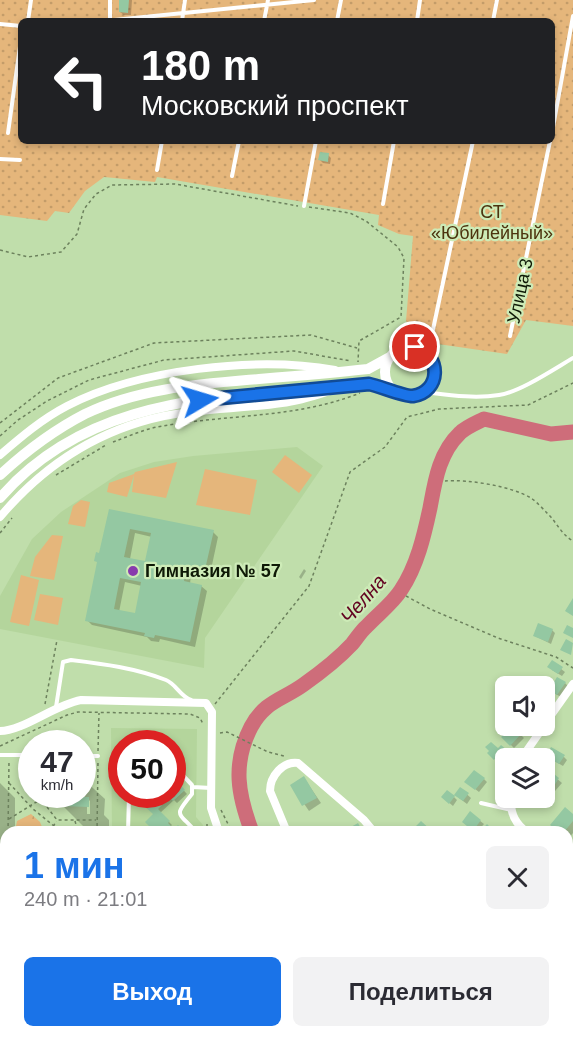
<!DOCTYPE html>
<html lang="ru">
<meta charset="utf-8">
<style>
body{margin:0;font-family:Arial,sans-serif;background:#f2f2f3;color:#2b2b33;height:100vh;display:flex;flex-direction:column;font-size:22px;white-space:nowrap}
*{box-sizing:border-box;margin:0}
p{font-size:20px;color:#7c7c81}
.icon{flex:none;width:33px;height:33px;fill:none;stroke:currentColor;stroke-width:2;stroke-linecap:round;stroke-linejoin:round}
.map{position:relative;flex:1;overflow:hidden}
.side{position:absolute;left:0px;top:826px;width:573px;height:212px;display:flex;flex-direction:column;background:#fff;border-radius:18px 18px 0 0;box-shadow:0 3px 9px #0003}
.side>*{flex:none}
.top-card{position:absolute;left:18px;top:18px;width:537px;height:126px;border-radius:9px;box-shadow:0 3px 9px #0003;background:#202124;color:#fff;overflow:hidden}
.buttons{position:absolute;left:495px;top:676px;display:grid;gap:12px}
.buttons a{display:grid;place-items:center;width:60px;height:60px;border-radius:9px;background:#fff;box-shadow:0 3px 9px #0003;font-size:30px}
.speed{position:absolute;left:18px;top:730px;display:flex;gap:12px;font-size:30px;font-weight:700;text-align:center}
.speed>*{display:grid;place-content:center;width:78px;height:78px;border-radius:50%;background:#fff;box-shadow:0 3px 9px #0003;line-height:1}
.speed small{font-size:15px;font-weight:400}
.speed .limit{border:9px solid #d22;background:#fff;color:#111}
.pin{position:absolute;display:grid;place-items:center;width:51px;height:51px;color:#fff;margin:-26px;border:3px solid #fff;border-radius:50%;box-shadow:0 2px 6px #0007}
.me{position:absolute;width:66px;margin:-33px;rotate:83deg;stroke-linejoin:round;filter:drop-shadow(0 0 4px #0008)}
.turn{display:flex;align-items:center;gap:21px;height:126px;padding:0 24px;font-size:27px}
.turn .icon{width:78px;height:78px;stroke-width:2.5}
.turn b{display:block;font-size:42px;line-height:51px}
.round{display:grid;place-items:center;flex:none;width:63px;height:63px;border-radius:9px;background:#f2f2f3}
.headline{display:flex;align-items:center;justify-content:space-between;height:102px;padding:0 24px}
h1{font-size:36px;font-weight:800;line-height:45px;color:#1a73e8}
.primary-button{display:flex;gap:12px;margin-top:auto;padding:12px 24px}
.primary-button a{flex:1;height:69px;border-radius:9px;background:#1a73e8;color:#fff;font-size:24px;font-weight:800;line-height:69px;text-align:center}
.primary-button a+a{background:#f2f2f3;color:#2b2b33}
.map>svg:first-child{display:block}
.built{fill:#b4d59c;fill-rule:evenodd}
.forest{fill:url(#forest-firs)}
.park{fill:url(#park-crowns)}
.garden{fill:url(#garden-dots);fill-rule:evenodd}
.pitch{fill:#e5b67b}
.shadow{fill:#0003;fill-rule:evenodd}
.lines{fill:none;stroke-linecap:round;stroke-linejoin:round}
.river{stroke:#ce6d7a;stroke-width:15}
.building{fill:#94c8a2;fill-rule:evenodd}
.path{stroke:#6c815d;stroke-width:1.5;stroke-dasharray:3 3;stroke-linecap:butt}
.lane{stroke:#fff;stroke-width:4}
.street{stroke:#fff;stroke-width:8}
.secondary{stroke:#fff;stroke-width:10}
.route-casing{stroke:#114b97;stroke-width:15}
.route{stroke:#1a73e8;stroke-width:10}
.poi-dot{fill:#883cad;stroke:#cdebb7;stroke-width:2}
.labels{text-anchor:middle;stroke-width:4.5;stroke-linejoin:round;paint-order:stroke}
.park-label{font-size:18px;fill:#4c330e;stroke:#cdebb7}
.street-label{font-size:18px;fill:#0e1906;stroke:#cdebb7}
.poi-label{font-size:18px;font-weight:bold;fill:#0e1906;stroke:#cdebb7;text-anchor:start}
.water-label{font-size:20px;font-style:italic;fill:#620421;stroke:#cdebb7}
</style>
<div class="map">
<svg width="573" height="1037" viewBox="0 0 573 1037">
<defs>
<pattern id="forest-firs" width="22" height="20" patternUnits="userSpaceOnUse" patternTransform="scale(1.5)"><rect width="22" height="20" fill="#ca8e38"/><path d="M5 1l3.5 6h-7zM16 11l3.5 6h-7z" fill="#a2732d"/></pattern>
<pattern id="park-crowns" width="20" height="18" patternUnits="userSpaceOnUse" patternTransform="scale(1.5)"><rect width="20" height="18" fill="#e5b67b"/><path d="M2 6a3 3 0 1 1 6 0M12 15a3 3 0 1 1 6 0" fill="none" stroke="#c39c69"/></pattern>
<pattern id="garden-dots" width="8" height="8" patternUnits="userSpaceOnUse" patternTransform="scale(1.5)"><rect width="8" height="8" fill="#e5b67b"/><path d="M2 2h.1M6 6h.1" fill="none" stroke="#c39c69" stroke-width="1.8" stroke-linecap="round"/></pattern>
</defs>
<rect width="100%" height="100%" fill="#c0deab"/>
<path class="built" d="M 297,447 L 323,466 L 205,638 L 204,668 L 0,629 L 0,596 L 32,539 L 61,512 L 120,473 L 154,462 L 193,456 Z
M 111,728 L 197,729 L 196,817 L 203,825 L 202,832 L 112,832 ZM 122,744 L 172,744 L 172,795 L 122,795 Z"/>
<path class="forest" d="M 573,992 L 573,1024 L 569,1026 L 567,1026 L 567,999 Z"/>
<path class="park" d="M 31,814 L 40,822 L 44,832 L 15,832 L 17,821 Z"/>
<path class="garden" d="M 0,0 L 573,0 L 573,326 L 526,320 L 507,354 L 424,342 L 406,321 L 413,236 L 399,234 L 378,225 L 379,215 L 157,177 L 155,182 L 104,177 L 85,191 L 69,213 L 55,211 L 47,221 L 0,215 ZM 21,21 L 552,21 L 552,141 L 21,141 Z"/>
<path class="pitch" d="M 285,455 L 312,475 L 299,493 L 272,472 Z
M 177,462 L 166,498 L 132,492 L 134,475 L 127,497 L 107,492 L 109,483 L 134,474 L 135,472 Z
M 205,469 L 257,480 L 250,515 L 196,505 Z
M 81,500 L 90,502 L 85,527 L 68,524 L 73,506 Z
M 52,535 L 63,536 L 54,580 L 30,576 L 35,557 Z
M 21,575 L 39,580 L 29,626 L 10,622 Z
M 40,594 L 63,598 L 58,625 L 34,620 Z"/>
<path class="shadow" d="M 121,0 L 132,0 L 131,15 L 124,15 L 120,12 Z
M 328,155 L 331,158 L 330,164 L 323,163 L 320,160 Z
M 110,510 L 213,532 L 218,537 L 209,579 L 191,575 L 190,584 L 201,586 L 207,591 L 195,647 L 160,639 L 159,642 L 151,641 L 147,637 L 92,625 L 87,620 ZM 135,533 L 152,537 L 146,563 L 130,559 ZM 125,582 L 142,586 L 136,615 L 119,612 Z
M 304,569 L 306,571 L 301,579 L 299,577 Z
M 552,630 L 555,633 L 551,644 L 535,636 Z
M 552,662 L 565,672 L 562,676 L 552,670 Z
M 565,683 L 568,686 L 561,697 L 554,693 Z
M 513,727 L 524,738 L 514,748 L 503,737 Z
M 501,747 L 509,754 L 503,761 L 500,759 L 498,762 L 489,753 L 498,750 Z
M 564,757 L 567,760 L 563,766 L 551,759 Z
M 549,772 L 562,783 L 555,791 L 544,782 Z
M 82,778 L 105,799 L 104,815 L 109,820 L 109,827 L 84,827 L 63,806 L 66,795 L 82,795 ZM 87,798 L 90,801 L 90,814 L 87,814 Z
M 304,778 L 321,803 L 309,811 L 292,786 Z
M 484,779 L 487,782 L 479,792 L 470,785 Z
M 174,780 L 187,794 L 177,803 L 174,800 L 160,813 L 172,825 L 170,827 L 174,831 L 178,827 L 183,832 L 149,832 L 153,828 L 155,814 L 149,799 L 146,795 L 172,795 Z
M 0,783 L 15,798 L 15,832 L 6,832 L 6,897 L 0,897 Z
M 461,789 L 471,798 L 467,804 L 459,798 Z
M 454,797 L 457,800 L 453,806 L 446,800 Z
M 521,798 L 532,798 L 536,802 L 531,808 Z
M 470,813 L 484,824 L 477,832 L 467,825 Z
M 573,816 L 573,833 L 568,839 L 567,832 L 560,832 L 552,825 Z
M 0,916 L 6,922 L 6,1028 L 0,1028 Z"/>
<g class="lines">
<path class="river" d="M 252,832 C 238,795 232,764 251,727 C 265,701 282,700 303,685 C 320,673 338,659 352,644 C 357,638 361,631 367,626 C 378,614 392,604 401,590 C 417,566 424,536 430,508 C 435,481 439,453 460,433 C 466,427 476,423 484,419 L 551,434 L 573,432
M 344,1032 L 347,1037"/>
</g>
<path class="building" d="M 119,0 L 129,0 L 128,13 L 119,12 Z
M 320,152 L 329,153 L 328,162 L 318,160 Z
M 109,509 L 214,530 L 204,574 L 186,571 L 184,581 L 202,585 L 190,642 L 155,635 L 154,638 L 144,636 L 145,633 L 85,621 L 97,562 L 94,561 L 96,552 L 99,553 ZM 130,529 L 151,533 L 145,561 L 124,557 ZM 120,578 L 141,582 L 135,613 L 114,609 Z
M 573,598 L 573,616 L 565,611 Z
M 538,623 L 553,629 L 548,642 L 533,636 Z
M 567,625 L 573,628 L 573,638 L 563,633 Z
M 566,639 L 573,643 L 571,655 L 560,650 Z
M 552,660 L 563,667 L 558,674 L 547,667 Z
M 557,677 L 566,682 L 557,695 L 549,690 Z
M 512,726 L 522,733 L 510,746 L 501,737 Z
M 491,742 L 498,748 L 501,745 L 507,750 L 498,759 L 496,757 L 494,760 L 487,753 L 489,751 L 485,747 Z
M 551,747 L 565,755 L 559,764 L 546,756 Z
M 474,770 L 485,778 L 475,790 L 464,782 Z
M 549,770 L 559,778 L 552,789 L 544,783 L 544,776 Z
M 304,776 L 317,798 L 302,806 L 290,785 Z
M 174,778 L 185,790 L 173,801 L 170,798 L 158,809 L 170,821 L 168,823 L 174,829 L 178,825 L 185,832 L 146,832 L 151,828 L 145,822 L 153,814 L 142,804 L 147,799 L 143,795 L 172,795 Z
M 460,787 L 469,793 L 463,801 L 454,795 Z
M 447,790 L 455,796 L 449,804 L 441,797 Z
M 65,795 L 84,795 L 84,797 L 89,797 L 89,807 L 61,806 L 61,797 Z
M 519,798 L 534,798 L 527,806 L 518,799 Z
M 565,807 L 573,814 L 573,821 L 564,832 L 559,832 L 550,825 Z
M 470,811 L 481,820 L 473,831 L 462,822 Z
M 421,821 L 433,832 L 412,832 L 411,831 Z
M 358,823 L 363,832 L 342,832 Z
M 487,824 L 492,829 L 489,832 L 480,832 Z
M 0,862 L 6,862 L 6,877 L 0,877 Z
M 569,914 L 573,918 L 571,927 L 567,923 Z
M 567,949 L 573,953 L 573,962 L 570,966 L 567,964 Z
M 0,993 L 6,993 L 6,1008 L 0,1008 Z
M 571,1023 L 573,1026 L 573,1037 L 569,1037 L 563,1032 L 567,1032 L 567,1028 Z
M 494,1032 L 499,1032 L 504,1037 L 489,1037 Z
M 507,1032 L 516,1032 L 519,1034 L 513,1037 Z"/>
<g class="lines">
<path class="path" d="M 309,207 L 350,213 L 366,221 L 398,247 L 404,258 L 401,317 L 359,341 L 358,362
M 0,250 L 28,257 L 61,252 L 77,234 L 84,209 L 96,194 L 112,185 L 175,184 L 298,206
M 0,423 L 58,378 L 154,343 L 311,335 L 357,348
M 0,436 L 18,420 L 47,401 L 89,380 L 164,360 L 294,351 L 351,361
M 113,442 C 127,437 142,430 157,427 C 225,414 295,419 360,393
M 56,475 L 106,445
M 445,481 C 467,479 511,486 531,498 C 537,502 543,509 548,514 C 557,523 561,534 573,541
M 0,533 L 12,518
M 406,596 L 430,609 L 498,638 L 556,657 L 573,668
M 45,704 L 57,640
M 215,704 L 309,586 L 350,472 L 385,447 L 407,417 L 439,409 L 528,405 L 573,383
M 220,733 L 227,732 L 268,752 L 284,756
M 0,746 L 67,715 L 78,712 L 190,714 L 200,718 L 203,724
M 98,751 L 99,713
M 9,783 L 33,809 L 54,826
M 47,795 L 47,807 L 57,820 L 96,820
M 221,810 L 232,832
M 9,819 L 46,796
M 75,821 L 78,832
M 207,824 L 207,832
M 8,832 L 9,761
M 51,832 L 56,821
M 97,832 L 98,761
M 6,941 L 6,972
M 0,1020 L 6,1020
M 85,1037 L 86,1032
M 160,1037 L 160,1032"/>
<path class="lane" d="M 110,20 L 110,0
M 28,21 L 31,0
M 104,21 L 314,0
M 182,21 L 185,0
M 264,21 L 268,0
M 337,21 L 341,0
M 417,21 L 420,0
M 493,21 L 497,0
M 0,24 L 21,26
M 8,133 L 21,39
M 552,133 L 573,16
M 0,159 L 20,160
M 157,170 L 162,141
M 232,176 L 239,141
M 383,204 L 394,141
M 304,206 L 316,141
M 510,336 L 550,141
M 431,339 L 473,141
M 425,392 C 449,395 474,399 499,395 C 520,392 554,369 573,358
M 56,707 L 63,662 L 71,660 C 104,664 135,668 166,680 C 176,684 180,696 191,700
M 0,755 L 32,755
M 82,756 L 98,756
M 172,764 L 192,785 L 192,794 C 173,817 178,811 196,832
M 193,787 L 211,788
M 481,803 L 511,810
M 128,832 L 129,795
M 0,886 L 6,886
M 0,1031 L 6,1031
M 194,1032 L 198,1034 L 198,1037"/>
<path class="street" d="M 0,455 C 21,437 42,419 67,406 C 138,369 257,356 335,370
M 0,517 C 43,466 98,430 164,416 C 203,408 243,409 282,403 C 302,401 320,394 339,388
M 544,725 L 573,684
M 0,731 C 23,731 54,705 81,700 L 206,703 L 212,712 L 211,808 L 219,832
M 521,759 L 544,726
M 511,798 C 510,812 515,824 527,832
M 287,832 L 270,791 C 270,776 283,761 298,763 L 364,820 L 374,832
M 567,864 L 573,869
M 567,989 L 573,981
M 527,1037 L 531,1032"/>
<path class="secondary" d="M385 372a25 25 0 1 1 50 0a25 25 0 1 1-50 0Z
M 0,475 C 26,451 54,430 85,414 C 139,388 201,384 259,379 C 296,376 332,373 368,369 L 390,357
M 0,498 C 76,410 183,399 291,390 C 315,388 345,382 369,384 C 377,384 387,388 395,391"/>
</g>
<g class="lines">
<g class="route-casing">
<path id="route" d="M 200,400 L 369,384 C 379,386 406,397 413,396 C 441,392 442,355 415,347"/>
</g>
<use href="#route" class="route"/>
</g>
<circle class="poi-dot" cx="133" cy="571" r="6"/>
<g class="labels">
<g class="park-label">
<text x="492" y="218">СТ<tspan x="492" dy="21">«Юбилейный»</tspan></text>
</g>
<g class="street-label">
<text transform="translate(520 291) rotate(-78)" y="6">Улица 3</text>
</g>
<g class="poi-label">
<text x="145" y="577">Гимназия № 57</text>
</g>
<g class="water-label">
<text transform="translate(363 599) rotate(-49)" y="7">Челна</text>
</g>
</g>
</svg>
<div class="buttons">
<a><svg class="icon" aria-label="sound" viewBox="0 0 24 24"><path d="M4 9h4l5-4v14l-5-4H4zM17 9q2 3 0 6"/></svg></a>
<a><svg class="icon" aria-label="layers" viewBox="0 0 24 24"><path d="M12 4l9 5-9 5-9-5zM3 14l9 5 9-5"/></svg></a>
</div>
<div class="speed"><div>47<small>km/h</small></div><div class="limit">50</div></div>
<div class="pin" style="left:415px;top:347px;background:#d93025"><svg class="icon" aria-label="arrive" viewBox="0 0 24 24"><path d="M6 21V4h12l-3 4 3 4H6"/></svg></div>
<svg class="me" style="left:200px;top:400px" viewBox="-20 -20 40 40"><path d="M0-17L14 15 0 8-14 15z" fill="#1a73e8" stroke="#fff" stroke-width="4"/></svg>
<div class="top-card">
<div class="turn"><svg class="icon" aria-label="left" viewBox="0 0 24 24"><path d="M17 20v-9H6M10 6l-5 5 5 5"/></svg><div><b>180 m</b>Московский проспект</div></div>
</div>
<section class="side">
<div class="headline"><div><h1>1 мин</h1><p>240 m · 21:01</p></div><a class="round"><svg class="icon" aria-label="close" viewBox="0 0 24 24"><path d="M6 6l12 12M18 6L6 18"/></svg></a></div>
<div class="primary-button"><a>Выход</a><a>Поделиться</a></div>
</section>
</div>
